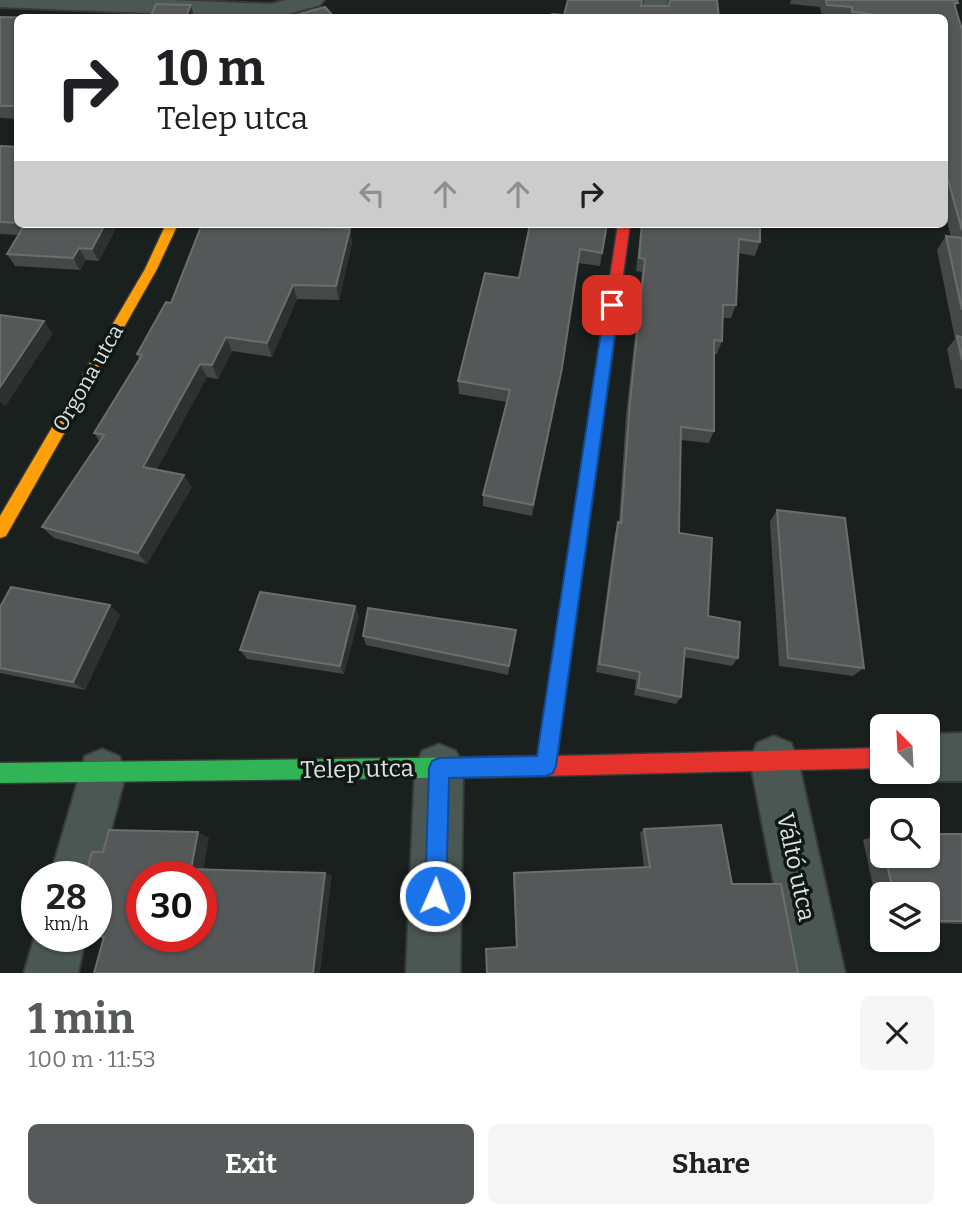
<!DOCTYPE html>
<meta charset="utf-8">
<style>
body{margin:0;font-family:Bitter,serif;background:#f6f6f6;color:#202124;height:100vh;display:flex;flex-direction:column;font-size:26px;white-space:nowrap}
*{box-sizing:border-box;margin:0}
p{font-size:23px;color:#757577}
.icon{flex:none;width:38px;height:38px;fill:none;stroke:currentColor;stroke-width:2;stroke-linecap:round;stroke-linejoin:round}
.map{position:relative;height:973px;overflow:hidden}
.panel{display:flex;flex-direction:column;background:#fff;flex:1}
.panel>*{flex:none}
.banner{position:absolute;left:14px;top:14px;width:934px;height:214px;border-radius:10px;box-shadow:0 2px 5px #0004;background:#fff;color:#202124;overflow:hidden}
.needle{width:46px;rotate:336deg}
.tools{position:absolute;left:870px;top:714px;display:grid;gap:14px}
.tools a{display:grid;place-items:center;width:70px;height:70px;border-radius:10px;background:#fff;box-shadow:0 2px 5px #0004;font-size:35px}
.speed{position:absolute;left:21px;top:861px;display:flex;gap:14px;font-size:35px;font-weight:700;text-align:center}
.speed>*{display:grid;place-content:center;width:91px;height:91px;border-radius:50%;background:#fff;box-shadow:0 2px 5px #0004;line-height:1}
.speed small{font-size:18px;font-weight:400}
.speed .limit{border:10px solid #d22;background:#fff;color:#111}
.pin{position:absolute;display:grid;place-items:center;width:60px;height:60px;color:#fff;margin:-30px;border-radius:14px;box-shadow:0 4px 10px #0006}
.me{position:absolute;width:77px;margin:-38px;rotate:2deg;stroke-linejoin:round;filter:drop-shadow(0 0 5px #0008)}
.turn{display:flex;align-items:center;gap:24px;height:147px;padding:0 28px;font-size:32px}
.turn .icon{width:91px;height:91px;stroke-width:2.5}
.turn b{display:block;font-size:49px;line-height:60px}
.lanes{display:flex;align-items:center;height:66px;padding:0 28px;background:#0003;justify-content:center;gap:35px;direction:ltr}
.lanes .off{opacity:.35}
.round{display:grid;place-items:center;flex:none;width:74px;height:74px;border-radius:10px;background:#f6f6f6}
.headline{display:flex;align-items:center;justify-content:space-between;height:119px;padding:0 28px}
h1{font-size:42px;font-weight:700;line-height:52px;color:#565a5a}
.primary-button{display:flex;gap:14px;margin-top:auto;padding:14px 28px}
.primary-button a{flex:1;height:80px;border-radius:10px;background:#565a5a;color:#fff;font-size:28px;font-weight:700;line-height:80px;text-align:center}
.primary-button a+a{background:#f6f6f6;color:#202124}
.map>svg:first-child{display:block}
.lines{fill:none;stroke-linecap:round;stroke-linejoin:round}
.street-casing{stroke:#363a38;stroke-width:4}
.fast-casing{stroke:#363a38;stroke-width:3}
.slow-casing{stroke:#363a38;stroke-width:3}
.jam-casing{stroke:#363a38;stroke-width:3}
.street{fill:#4a5752;fill-rule:evenodd}
.fast{fill:#30b455;fill-rule:evenodd}
.slow{fill:#ff9f0a;fill-rule:evenodd}
.jam{fill:#e5322d;fill-rule:evenodd}
.wall{fill:#444847}
.shaded-wall{fill:#2d3130}
.building{fill:#555858;stroke:#6a6e6d;stroke-width:2;fill-rule:evenodd}
.route{fill:#1a73e8;stroke:#114b97;stroke-width:2}
.labels{text-anchor:middle;stroke-width:7;stroke-linejoin:round;paint-order:stroke}
.street-label{font-size:21px;fill:#dde3e0;stroke:#0f1814}
.near-street-label{font-size:24px;fill:#dde3e0;stroke:#0f1814}
</style>
<div class="map">
<svg width="962" height="973" viewBox="0 0 962 973">
<rect width="100%" height="100%" fill="#1a201d"/>
<g class="lines">
<g class="street-casing">
<path id="street" d="M 0,0 L 173,0 L 271,4 L 286,0 L 324,0 L 320,5 L 274,18 L 0,7 Z
M 644,0 L 668,0 L 665,18 L 641,18 Z
M 962,733 L 962,781 L 928,781 L 911,774 L 928,772 L 928,734 Z
M 774,736 L 791,743 L 798,760 L 845,973 L 791,973 L 750,760 L 757,743 Z
M 439,744 L 456,751 L 463,768 L 460,973 L 406,973 L 415,768 L 422,751 Z
M 102,749 L 119,756 L 126,773 L 96,887 L 96,877 L 50,877 L 85,756 Z
M 37,929 L 37,936 L 86,936 L 78,973 L 24,973 Z"/>
</g>
<g class="fast-casing">
<path id="fast" d="M 492,757 L 499,760 L 502,767 L 499,774 L 492,777 L 0,783 L 0,763 Z"/>
</g>
<g class="slow-casing">
<path id="slow" d="M 166,224 L 178,224 L 157,269 L 6,536 L 0,538 L 0,516 L 145,269 Z"/>
</g>
<g class="jam-casing">
<path id="jam" d="M 618,224 L 630,224 L 557,756 L 882,748 L 882,768 L 492,777 L 485,774 L 482,767 L 485,760 L 492,757 L 538,756 Z"/>
</g>
<use href="#street" class="street"/>
<use href="#fast" class="fast"/>
<use href="#slow" class="slow"/>
<use href="#jam" class="jam"/>
</g>
<path class="wall" d="M 791,0 L 957,0 L 958,3 L 955,8 L 962,30 L 962,389 L 955,388 L 947,349 L 955,339 L 937,250 L 946,236 L 951,237 L 945,213 L 945,18 L 822,18 L 820,7 L 790,4 Z
M 0,17 L 18,18 L 18,119 L 0,118 Z
M 18,147 L 18,224 L 118,224 L 99,261 L 86,260 L 80,270 L 15,266 L 7,254 L 18,235 L 0,234 L 0,148 Z
M 202,224 L 267,224 L 267,225 L 350,229 L 352,243 L 339,300 L 297,299 L 272,357 L 232,351 L 218,379 L 207,377 L 157,469 L 192,487 L 147,564 L 54,538 L 42,527 L 100,442 L 94,433 L 139,359 L 137,354 L 171,303 Z
M 607,224 L 600,266 L 578,263 L 560,380 L 532,516 L 483,506 L 483,495 L 507,402 L 459,394 L 458,381 L 519,278 Z
M 641,224 L 760,224 L 760,242 L 755,256 L 738,253 L 736,305 L 731,318 L 723,318 L 722,341 L 717,354 L 714,354 L 714,431 L 709,443 L 680,440 L 679,533 L 708,616 L 738,658 L 732,666 L 684,657 L 681,697 L 676,704 L 634,695 L 636,680 L 596,672 L 615,533 L 619,522 L 626,415 L 642,272 L 636,271 Z
M 777,510 L 864,668 L 853,676 L 779,666 L 770,521 Z
M 355,606 L 359,616 L 344,674 L 247,659 L 240,650 Z
M 0,607 L 120,615 L 85,690 L 0,673 Z
M 516,630 L 508,675 L 366,645 L 363,636 Z
M 721,825 L 516,947 L 513,876 L 514,873 L 644,868 L 640,833 L 644,829 Z
M 880,834 L 882,834 L 882,856 L 928,856 L 962,834 L 962,924 L 928,923 L 928,894 L 882,894 L 881,922 L 863,840 Z"/>
<path class="shaded-wall" d="M 191,5 L 194,17 L 185,18 Z
M 105,224 L 118,224 L 99,261 L 92,249 Z
M 350,229 L 352,243 L 339,300 L 336,286 Z
M 79,248 L 86,260 L 80,270 L 73,258 Z
M 580,249 L 560,380 L 532,516 L 533,505 Z
M 293,285 L 297,299 L 272,357 L 267,343 Z
M 44,321 L 53,334 L 5,407 L 0,402 L 0,387 Z
M 226,337 L 232,351 L 218,379 L 212,365 Z
M 200,364 L 207,377 L 152,479 L 143,467 Z
M 184,475 L 192,487 L 147,564 L 138,553 Z
M 110,605 L 120,615 L 85,690 L 73,682 Z
M 355,606 L 359,616 L 344,674 L 340,666 Z
M 198,832 L 209,838 L 203,872 L 191,869 Z
M 325,873 L 332,876 L 320,973 L 313,973 Z"/>
<path class="building" d="M 568,0 L 642,0 L 641,6 L 669,6 L 670,0 L 717,0 L 719,18 L 551,18 L 552,14 L 564,15 Z
M 826,0 L 957,0 L 958,3 L 954,3 L 962,30 L 962,230 L 945,169 L 945,18 L 872,18 L 871,14 L 852,12 L 852,7 L 827,5 Z
M 156,4 L 191,5 L 185,18 L 150,18 Z
M 325,7 L 335,18 L 289,17 Z
M 0,17 L 49,18 L 18,18 L 18,106 L 0,106 Z
M 1,146 L 18,147 L 18,223 L 0,222 L 0,148 Z
M 25,224 L 105,224 L 92,249 L 79,248 L 73,258 L 7,254 Z
M 202,224 L 258,224 L 350,229 L 336,286 L 293,285 L 267,343 L 226,337 L 212,365 L 200,364 L 143,467 L 184,475 L 138,553 L 42,527 L 104,435 L 94,433 L 142,355 L 137,354 L 166,302 L 171,303 Z
M 530,224 L 607,224 L 602,253 L 580,249 L 562,368 L 533,505 L 483,495 L 510,390 L 458,381 L 485,273 L 519,278 Z
M 642,224 L 760,224 L 760,242 L 739,239 L 736,305 L 723,305 L 722,341 L 714,340 L 714,431 L 681,427 L 679,533 L 712,538 L 708,616 L 740,622 L 738,658 L 685,648 L 681,697 L 638,688 L 640,672 L 599,664 L 618,522 L 621,523 L 630,402 L 645,259 L 639,258 Z
M 946,236 L 962,238 L 962,310 Z
M 0,315 L 44,321 L 0,387 Z
M 957,336 L 962,337 L 962,360 Z
M 777,510 L 845,518 L 864,668 L 788,658 Z
M 11,587 L 110,605 L 73,682 L 0,668 L 0,607 Z
M 260,592 L 355,606 L 340,666 L 240,650 Z
M 368,608 L 516,630 L 509,666 L 363,636 Z
M 721,825 L 732,884 L 781,884 L 798,973 L 487,973 L 486,949 L 517,947 L 514,873 L 650,867 L 644,829 Z
M 109,830 L 198,832 L 191,869 L 325,873 L 313,973 L 94,973 L 104,937 L 88,936 L 96,936 L 96,877 L 85,877 L 92,852 L 103,852 ZM 142,877 L 201,877 L 201,936 L 142,936 Z
M 928,834 L 962,834 L 962,921 L 928,921 L 928,894 L 894,894 L 885,856 L 928,856 Z"/>
<path class="route" d="M 612,300 L 619,305 L 556,766 L 553,773 L 546,776 L 449,778 L 446,896 L 443,904 L 435,907 L 428,904 L 425,896 L 429,768 L 432,761 L 439,758 L 537,756 L 605,305 Z"/>
<g class="labels">
<g class="street-label">
<text transform="translate(88 378) rotate(-60)" y="7">Orgona utca</text>
</g>
<g class="near-street-label">
<text transform="translate(357 769) rotate(-1)" y="8">Telep utca</text>
<text transform="translate(796 867) rotate(78)" y="8">Váltó utca</text>
</g>
</g>
</svg>
<div class="tools">
<a><svg class="needle" viewBox="-14 -14 28 28"><path d="M0-13l5 13h-10z" fill="#e53935"/><path d="M0 13l5-13h-10z" fill="#757577"/></svg></a>
<a><svg class="icon" aria-label="search" viewBox="0 0 24 24"><circle cx="10" cy="10" r="6"/><path d="M15 15l6 6"/></svg></a>
<a><svg class="icon" aria-label="layers" viewBox="0 0 24 24"><path d="M12 4l9 5-9 5-9-5zM3 14l9 5 9-5"/></svg></a>
</div>
<div class="speed"><div>28<small>km/h</small></div><div class="limit">30</div></div>
<div class="pin" style="left:612px;top:305px;background:#d93025"><svg class="icon" aria-label="arrive" viewBox="0 0 24 24"><path d="M6 21V4h12l-3 4 3 4H6"/></svg></div>
<svg class="me" style="left:435px;top:896px" viewBox="-20 -20 40 40"><circle r="17" fill="#1a73e8" stroke="#fff" stroke-width="3"/><path d="M0-11L8 9 0 5-8 9z" fill="#fff"/></svg>
<div class="banner">
<div class="turn"><svg class="icon" aria-label="right" viewBox="0 0 24 24"><path d="M7 20v-9h11M14 6l5 5-5 5"/></svg><div><b>10 m</b>Telep utca</div></div>
<div class="lanes"><svg class="icon off" aria-label="left" viewBox="0 0 24 24"><path d="M17 20v-9H6M10 6l-5 5 5 5"/></svg><svg class="icon off" aria-label="ahead" viewBox="0 0 24 24"><path d="M12 20V5M6 11l6-6 6 6"/></svg><svg class="icon off" aria-label="ahead" viewBox="0 0 24 24"><path d="M12 20V5M6 11l6-6 6 6"/></svg><svg class="icon" aria-label="right" viewBox="0 0 24 24"><path d="M7 20v-9h11M14 6l5 5-5 5"/></svg></div>
</div>
</div>
<section class="panel">
<div class="headline"><div><h1>1 min</h1><p>100 m · 11:53</p></div><a class="round"><svg class="icon" aria-label="close" viewBox="0 0 24 24"><path d="M6 6l12 12M18 6L6 18"/></svg></a></div>
<div class="primary-button"><a>Exit</a><a>Share</a></div>
</section>
